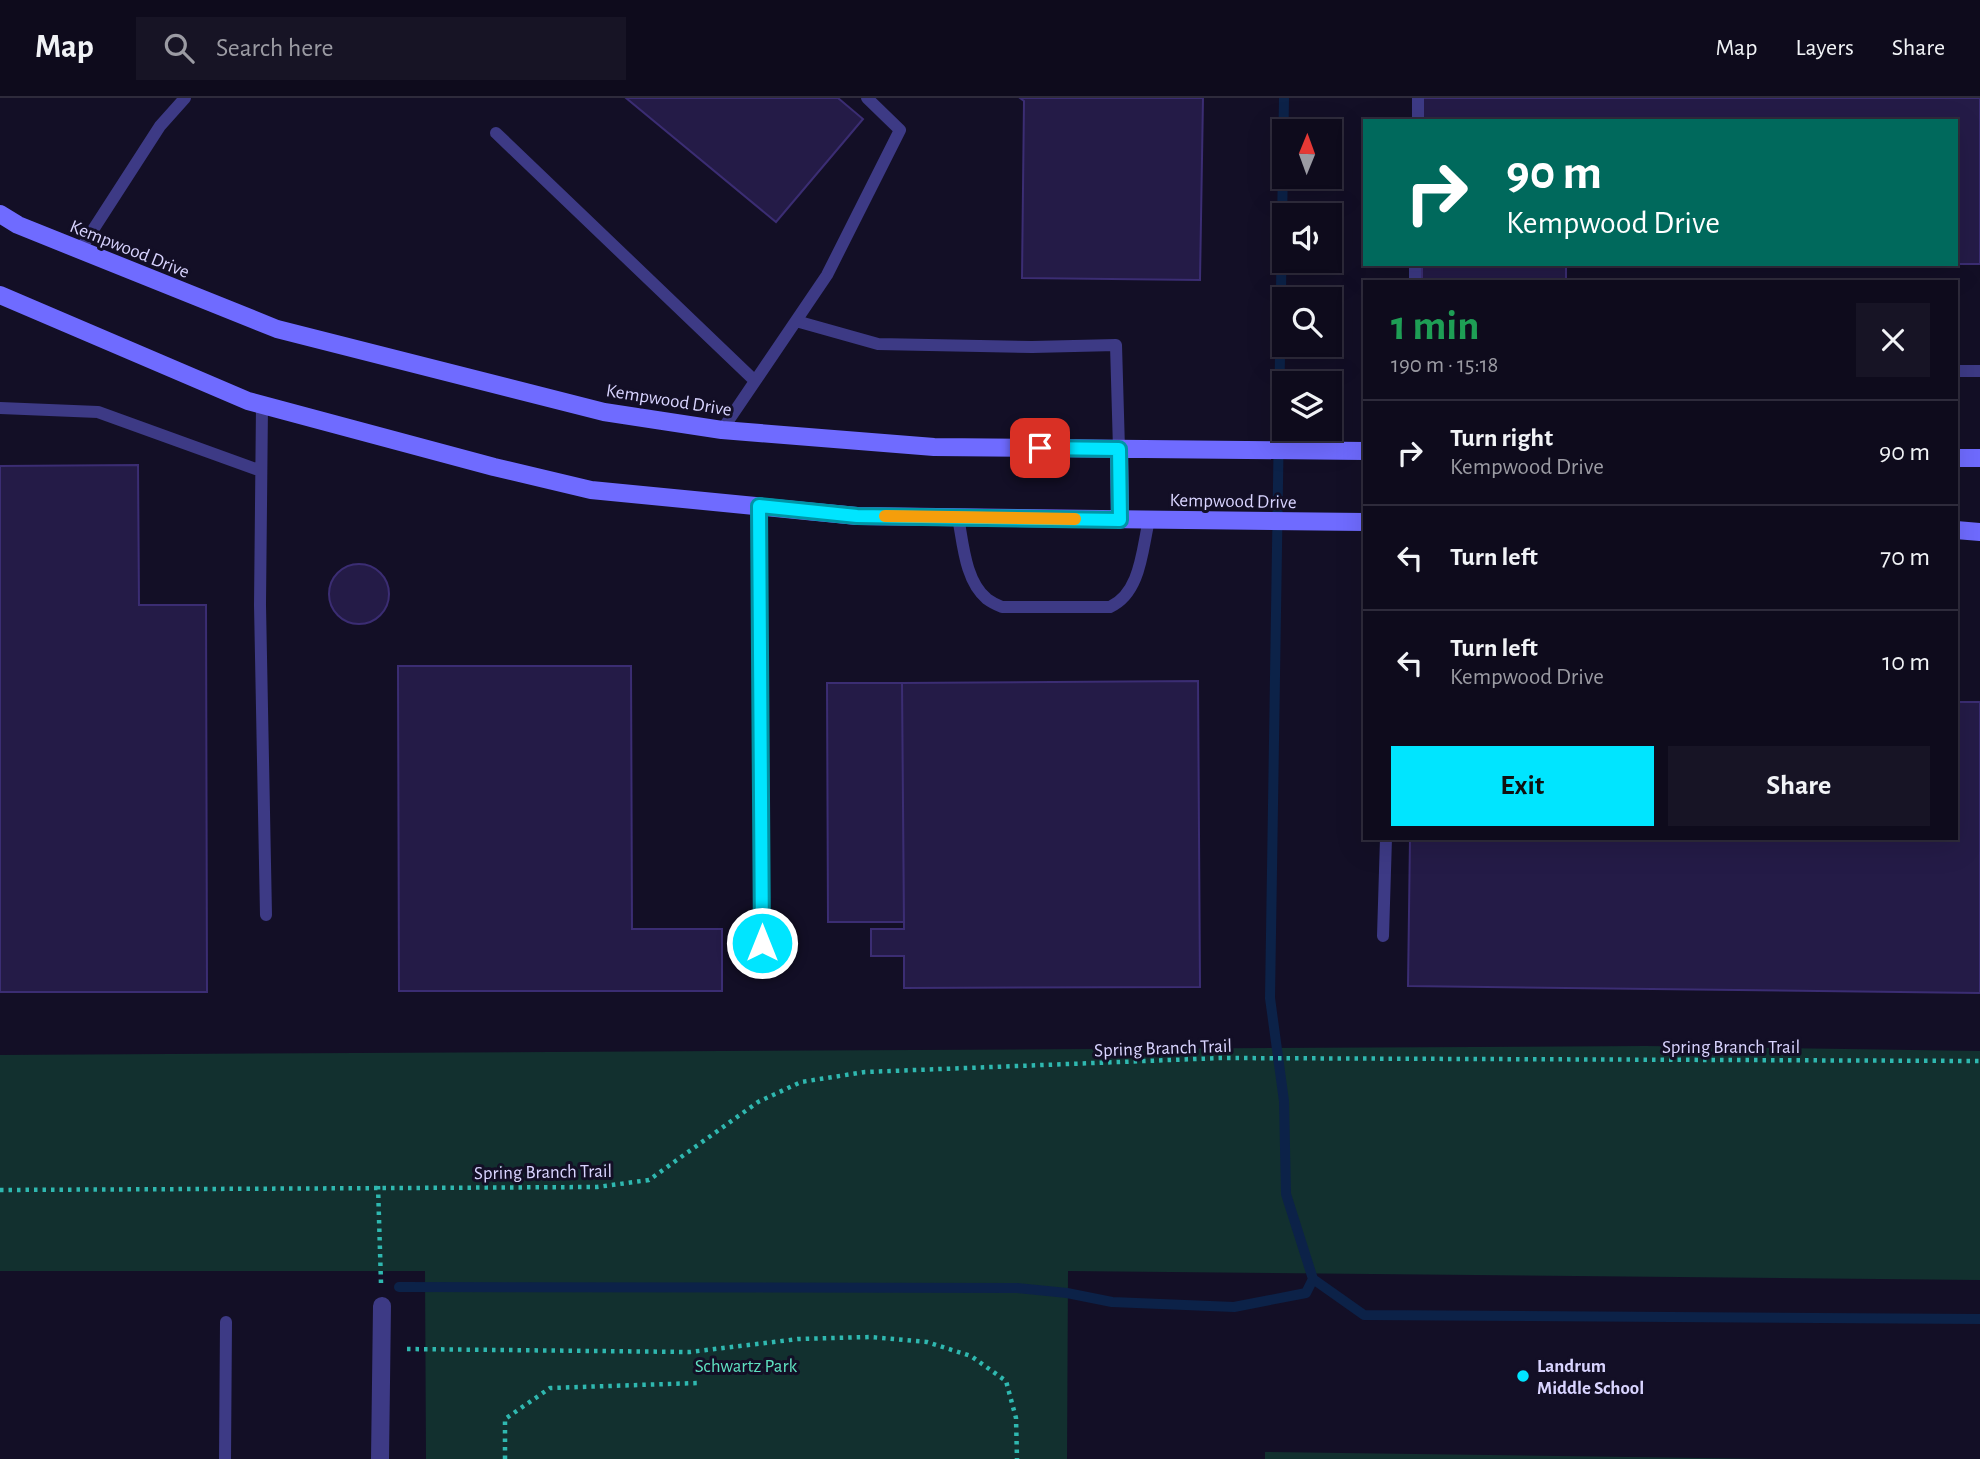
<!DOCTYPE html>
<meta charset="utf-8">
<style>
body{margin:0;font-family:"Alegreya Sans",sans-serif;background:#171425;color:#f1f3f6;height:100vh;display:flex;flex-direction:column;font-size:26px;white-space:nowrap}
*{box-sizing:border-box;margin:0}
p{font-size:23px;color:#9b9ba3}
.icon{flex:none;width:38px;height:38px;fill:none;stroke:currentColor;stroke-width:2;stroke-linecap:round;stroke-linejoin:round}
.map{position:relative;flex:1;overflow:hidden}
.panel{position:absolute;left:1363px;top:182px;width:595px;height:560px;display:flex;flex-direction:column;background:#0e0b1c;border-radius:0px;box-shadow:0 7px 28px #0002,0 0 0 2px #2e2b3b}
.panel>*{flex:none}
.top-card{position:absolute;left:1363px;top:21px;width:595px;height:147px;border-radius:0px;box-shadow:0 7px 28px #0002,0 0 0 2px #2e2b3b;background:#00695c;color:#fff;overflow:hidden}
.needle{width:46px;rotate:1deg}
.fabs{position:absolute;left:1272px;top:21px;display:grid;gap:14px}
.fabs a{display:grid;place-items:center;width:70px;height:70px;border-radius:0px;background:#0e0b1c;box-shadow:0 7px 28px #0002,0 0 0 2px #2e2b3b;font-size:35px}
.pin{position:absolute;display:grid;place-items:center;width:60px;height:60px;color:#fff;margin:-30px;border-radius:14px;box-shadow:0 4px 10px #0006}
.me{position:absolute;width:77px;margin:-38px;rotate:0deg;stroke-linejoin:round;filter:drop-shadow(0 0 5px #0008)}
.turn{display:flex;align-items:center;gap:24px;height:147px;padding:0 28px;font-size:32px}
.turn .icon{width:91px;height:91px;stroke-width:2.5}
.turn b{display:block;font-size:49px;line-height:60px}
.round{display:grid;place-items:center;flex:none;width:74px;height:74px;border-radius:0px;background:#171425}
.headline{display:flex;align-items:center;justify-content:space-between;height:119px;padding:0 28px}
h1{font-size:42px;font-weight:700;line-height:52px;color:#1e9e55}
.primary-button{display:flex;gap:14px;margin-top:auto;padding:14px 28px}
.primary-button a{flex:1;height:80px;border-radius:0px;background:#00e5ff;color:#111;font-size:28px;font-weight:700;line-height:80px;text-align:center}
.primary-button a+a{background:#171425;color:#f1f3f6}
ul{padding:0;list-style:none}
li{display:flex;align-items:center;gap:21px;height:105px;padding:0 28px;border-top:2px solid #2e2b3b}
li div{flex:1}
li b{display:block;font-size:26px}
li em{font-style:normal}
header{display:flex;align-items:center;gap:42px;box-sizing:border-box;height:98px;padding:0 35px;background:#0e0b1c;border-bottom:2px solid #2e2b3b}
header strong{font-size:33px}
nav{display:flex;gap:38px;margin-inline-start:auto;font-size:24px}
.search{width:490px;height:63px;background:#171425;display:flex;align-items:center;gap:18px;box-sizing:border-box;padding:0 24px;border-radius:0px;color:#9b9ba3;font-size:26px}
.map>svg:first-child{display:block}
.green{fill:#12302f}
.lines{fill:none;stroke-linecap:round;stroke-linejoin:round}
.stream{stroke:#0c2248;stroke-width:10}
.building{fill:#241b47;stroke:#3b2d73;stroke-width:2}
.path{stroke:#2fb8b0;stroke-width:4.5;stroke-dasharray:3.5 5;stroke-linecap:butt}
.service{stroke:#3d3a85;stroke-width:12}
.minor{stroke:#3d3a85;stroke-width:18}
.secondary{stroke:#6f6bff;stroke-width:18}
.route-casing{stroke:#0095a6;stroke-width:18}
.route{stroke:#00e5ff;stroke-width:12}
.slow{stroke:#f59e0b;stroke-width:12}
.poi-dot{fill:#00e5ff;stroke:#130f26;stroke-width:2.5}
.labels{text-anchor:middle;stroke-width:6;stroke-linejoin:round;paint-order:stroke}
.street-label{font-size:19px;fill:#d9d4ff;stroke:#130f26}
.park-label{font-size:19px;fill:#5fe0c0;stroke:#130f26}
.poi-label{font-size:19px;font-weight:bold;fill:#d9d4ff;stroke:#130f26;text-anchor:start}
</style>
<header>
<strong>Map</strong>
<div class="search"><svg class="icon" aria-label="search" viewBox="0 0 24 24"><circle cx="10" cy="10" r="6"/><path d="M15 15l6 6"/></svg>Search here</div>
<nav><a>Map</a><a>Layers</a><a>Share</a></nav>
</header>
<div class="map">
<svg width="1980" height="1361" viewBox="0 0 1980 1361">
<rect width="100%" height="100%" fill="#130f26"/>
<path class="green" d="M 1646,948 L 1980,953 L 1980,1182 L 1068,1173 L 1067,1361 L 426,1361 L 425,1173 L 0,1173 L 0,957 Z
M 1265,1354 L 1770,1361 L 1265,1361 Z"/>
<g class="lines">
<path class="stream" d="M 1284,0 L 1270,900 L 1284,1003 L 1286,1096 L 1313,1181 L 1364,1217 L 1980,1221
M 399,1189 L 1017,1190 L 1067,1195 L 1112,1204 L 1234,1209 L 1306,1195 L 1313,1181"/>
</g>
<path class="building" d="M 626,0 L 838,0 L 863,21 L 776,124 Z
M 1020,0 L 1203,0 L 1200,182 L 1022,180 L 1024,3 Z
M 1423,0 L 1980,0 L 1980,166 L 1956,166 L 1956,23 L 1423,23 Z
M 1422,166 L 1566,166 L 1566,184 L 1422,184 Z
M 138,367 L 139,507 L 206,507 L 207,894 L 0,894 L 0,368 Z
M329 496a30 30 0 1 1 60 0a30 30 0 1 1-60 0Z
M 398,568 L 631,568 L 632,831 L 722,831 L 722,893 L 399,893 Z
M 1198,583 L 1200,889 L 904,890 L 904,858 L 871,858 L 871,831 L 904,831 L 902,585 Z
M 827,585 L 902,585 L 904,824 L 828,824 Z
M 1956,604 L 1980,604 L 1980,895 L 1408,888 L 1410,740 L 1956,740 Z"/>
<g class="lines">
<path class="path" d="M 378,1088 L 381,1185
M 0,1092 L 597,1089 L 649,1082 L 758,1004 L 801,984 L 865,974 L 1221,960 L 1980,963
M 407,1251 L 690,1254 L 798,1241 L 870,1239 L 927,1244 L 971,1258 L 1006,1283 L 1016,1320 L 1017,1361
M 505,1361 L 505,1321 L 550,1290 L 697,1285"/>
<path class="service" d="M 1418,23 L 1418,0
M 496,35 L 755,283
M 80,152 L 160,28 L 185,0
M 1415,184 L 1415,166
M 796,223 L 878,246 L 1032,249 L 1116,247 L 1119,351
M 1956,273 L 1980,273
M 262,307 L 260,507 L 266,817
M 0,310 L 98,314 L 261,373
M 722,332 L 827,177 L 900,32 L 867,0
M 759,408 L 762,845
M 958,419 C 963,445 965,483 987,501 C 991,504 997,507 1002,509 L 1110,509 C 1141,495 1142,451 1149,422
M 1383,838 L 1386,740
M 225,1361 L 226,1224"/>
<path class="minor" d="M 380,1361 L 382,1208"/>
<path class="secondary" d="M 0,116 L 18,127 L 277,231 L 604,314 L 722,332 L 934,349 L 1365,353
M 0,197 L 248,303 L 494,369 L 591,392 L 857,418 L 1365,424
M 1119,351 L 1120,422
M 1956,360 L 1980,360
M 1956,432 L 1980,434"/>
</g>
<g class="lines">
<g class="route-casing">
<path id="route" d="M 762,845 L 759,408 L 857,418 L 1120,422 L 1119,351 L 1040,350"/>
</g>
<use href="#route" class="route"/>
<path class="slow" d="M 885,418 L 1075,421"/>
</g>
<circle class="poi-dot" cx="1523" cy="1278" r="7"/>
<g class="labels">
<g class="street-label">
<text transform="translate(130 150) rotate(22)" y="7">Kempwood Drive</text>
<text transform="translate(669 301) rotate(9)" y="7">Kempwood Drive</text>
<text transform="translate(1233 402) rotate(1)" y="7">Kempwood Drive</text>
<text x="1731" y="955">Spring Branch Trail</text>
<text transform="translate(1163 949) rotate(-2)" y="7">Spring Branch Trail</text>
<text transform="translate(543 1073) rotate(-1)" y="7">Spring Branch Trail</text>
</g>
<g class="park-label">
<text x="746" y="1274">Schwartz Park</text>
</g>
<g class="poi-label">
<text x="1537" y="1274">Landrum<tspan x="1537" dy="22">Middle School</tspan></text>
</g>
</g>
</svg>
<div class="fabs">
<a><svg class="needle" viewBox="-14 -14 28 28"><path d="M0-13l5 13h-10z" fill="#e53935"/><path d="M0 13l5-13h-10z" fill="#9b9ba3"/></svg></a>
<a><svg class="icon" aria-label="sound" viewBox="0 0 24 24"><path d="M4 9h4l5-4v14l-5-4H4zM17 9q2 3 0 6"/></svg></a>
<a><svg class="icon" aria-label="search" viewBox="0 0 24 24"><circle cx="10" cy="10" r="6"/><path d="M15 15l6 6"/></svg></a>
<a><svg class="icon" aria-label="layers" viewBox="0 0 24 24"><path d="M12 4l9 5-9 5-9-5zM3 14l9 5 9-5"/></svg></a>
</div>
<div class="pin" style="left:1040px;top:350px;background:#d93025"><svg class="icon" aria-label="arrive" viewBox="0 0 24 24"><path d="M6 21V4h12l-3 4 3 4H6"/></svg></div>
<svg class="me" style="left:762px;top:845px" viewBox="-20 -20 40 40"><circle r="17" fill="#00e5ff" stroke="#fff" stroke-width="3"/><path d="M0-11L8 9 0 5-8 9z" fill="#fff"/></svg>
<div class="top-card">
<div class="turn"><svg class="icon" aria-label="right" viewBox="0 0 24 24"><path d="M7 20v-9h11M14 6l5 5-5 5"/></svg><div><b>90 m</b>Kempwood Drive</div></div>
</div>
<section class="panel">
<div class="headline"><div><h1>1 min</h1><p>190 m · 15:18</p></div><a class="round"><svg class="icon" aria-label="close" viewBox="0 0 24 24"><path d="M6 6l12 12M18 6L6 18"/></svg></a></div>
<ul>
<li><svg class="icon" aria-label="right" viewBox="0 0 24 24"><path d="M7 20v-9h11M14 6l5 5-5 5"/></svg><div><b>Turn right</b><p>Kempwood Drive</p></div><em>90 m</em></li>
<li><svg class="icon" aria-label="left" viewBox="0 0 24 24"><path d="M17 20v-9H6M10 6l-5 5 5 5"/></svg><div><b>Turn left</b></div><em>70 m</em></li>
<li><svg class="icon" aria-label="left" viewBox="0 0 24 24"><path d="M17 20v-9H6M10 6l-5 5 5 5"/></svg><div><b>Turn left</b><p>Kempwood Drive</p></div><em>10 m</em></li>
</ul>
<div class="primary-button"><a>Exit</a><a>Share</a></div>
</section>
</div>
